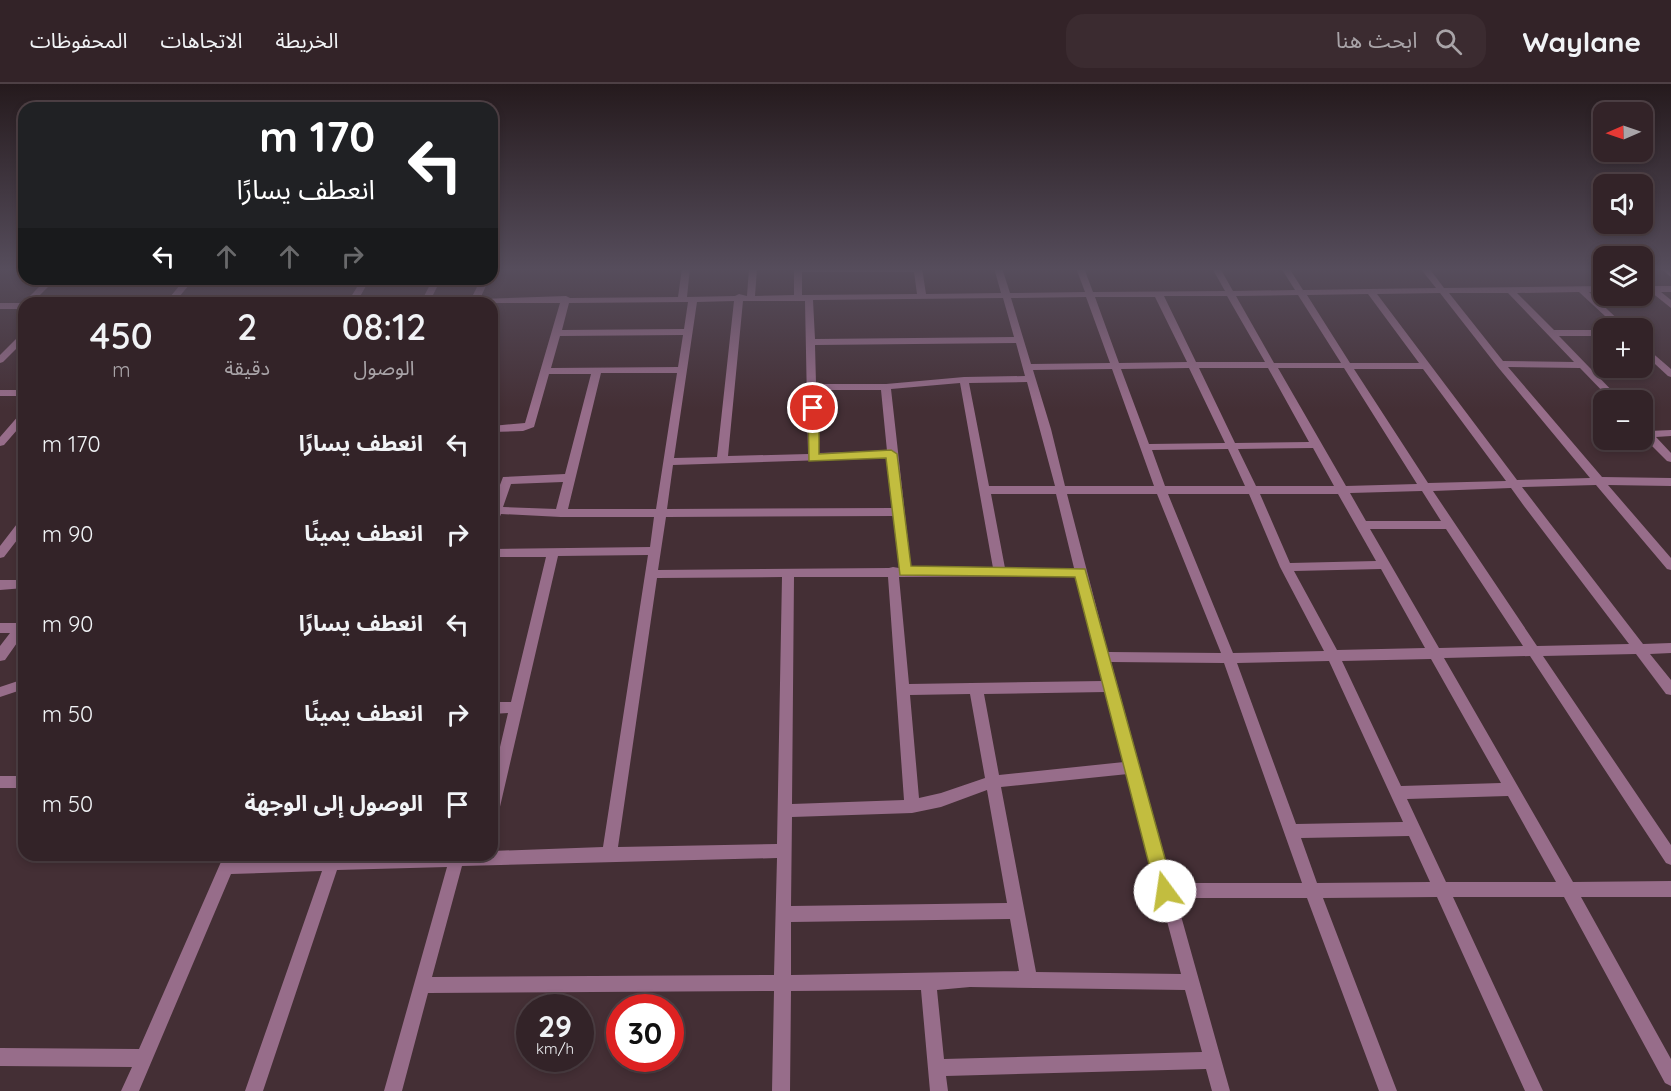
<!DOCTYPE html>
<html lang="ar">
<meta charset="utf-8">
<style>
body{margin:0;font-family:Quicksand,"Noto Sans Arabic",sans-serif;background:#3b2b30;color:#f1f3f6;direction:rtl;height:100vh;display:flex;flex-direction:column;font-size:22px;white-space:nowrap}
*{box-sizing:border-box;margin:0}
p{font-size:20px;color:#a9a4a8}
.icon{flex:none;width:33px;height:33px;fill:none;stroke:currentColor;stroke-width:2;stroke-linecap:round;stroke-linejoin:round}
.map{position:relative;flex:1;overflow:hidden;direction:ltr}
.details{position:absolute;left:18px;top:213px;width:480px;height:564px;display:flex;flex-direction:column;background:#332328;border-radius:18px;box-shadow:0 3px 9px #0003,0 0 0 2px #4e4045;direction:rtl}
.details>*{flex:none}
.banner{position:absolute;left:18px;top:18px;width:480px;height:183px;border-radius:18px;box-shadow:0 3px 9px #0003,0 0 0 2px #4e4045;direction:rtl;background:#202124;color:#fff;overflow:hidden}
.needle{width:39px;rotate:268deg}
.fabs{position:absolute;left:1593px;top:18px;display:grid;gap:12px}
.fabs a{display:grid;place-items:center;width:60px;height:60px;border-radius:12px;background:#332328;box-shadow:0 3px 9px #0003,0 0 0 2px #4e4045;font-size:30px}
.speed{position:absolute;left:516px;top:910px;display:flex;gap:12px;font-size:30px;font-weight:700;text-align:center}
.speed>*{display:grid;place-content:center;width:78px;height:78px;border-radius:50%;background:#332328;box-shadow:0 3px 9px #0003,0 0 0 2px #4e4045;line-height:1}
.speed small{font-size:15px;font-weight:400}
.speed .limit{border:9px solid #d22;background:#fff;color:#111}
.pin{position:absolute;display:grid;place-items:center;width:51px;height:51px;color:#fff;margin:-26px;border:3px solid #fff;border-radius:50%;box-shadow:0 2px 6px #0007}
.me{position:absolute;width:66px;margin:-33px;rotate:346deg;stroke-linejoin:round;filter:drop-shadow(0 0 4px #0008)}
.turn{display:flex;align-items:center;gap:21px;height:126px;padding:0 24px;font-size:27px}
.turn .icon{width:78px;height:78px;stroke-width:2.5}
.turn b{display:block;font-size:42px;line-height:51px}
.lanes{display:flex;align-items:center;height:57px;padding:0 24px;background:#0003;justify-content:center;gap:30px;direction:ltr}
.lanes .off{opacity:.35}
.eta{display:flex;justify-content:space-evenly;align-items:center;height:102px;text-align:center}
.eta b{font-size:36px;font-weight:600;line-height:42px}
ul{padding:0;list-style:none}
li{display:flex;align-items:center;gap:18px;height:90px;padding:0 24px}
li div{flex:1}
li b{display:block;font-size:22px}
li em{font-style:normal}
header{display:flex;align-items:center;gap:36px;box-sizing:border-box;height:84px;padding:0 30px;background:#332328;border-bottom:2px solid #4e4045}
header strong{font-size:28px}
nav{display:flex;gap:33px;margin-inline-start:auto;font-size:21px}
.search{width:420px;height:54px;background:#3b2b30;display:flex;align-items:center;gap:15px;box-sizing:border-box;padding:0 21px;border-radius:18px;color:#a9a4a8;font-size:22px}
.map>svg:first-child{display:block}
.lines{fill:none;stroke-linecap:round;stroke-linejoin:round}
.street{fill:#976d8a;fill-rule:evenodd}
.route{fill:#c2bd3f;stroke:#7e7b29;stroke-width:1.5}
</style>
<header>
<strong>Waylane</strong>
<div class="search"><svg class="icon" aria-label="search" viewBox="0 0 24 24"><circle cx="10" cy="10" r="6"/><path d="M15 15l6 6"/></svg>ابحث هنا</div>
<nav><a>الخريطة</a><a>الاتجاهات</a><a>المحفوظات</a></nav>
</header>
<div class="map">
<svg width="1671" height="1007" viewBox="0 0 1671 1007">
<rect width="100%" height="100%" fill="#442f35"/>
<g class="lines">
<path class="street" d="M 682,184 L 690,184 L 687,213 L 735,212 L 739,210 L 747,212 L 749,184 L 757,184 L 755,212 L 794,211 L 794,184 L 922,184 L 926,210 L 1001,209 L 994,184 L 1002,184 L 1010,209 L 1085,208 L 1076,184 L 1084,184 L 1093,208 L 1225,207 L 1212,184 L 1220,184 L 1233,207 L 1295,206 L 1281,184 L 1289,184 L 1303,206 L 1436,204 L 1420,184 L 1429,184 L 1444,204 L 1604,202 L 1604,208 L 1589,208 L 1627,244 L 1618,244 L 1579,208 L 1517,209 L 1554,246 L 1604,246 L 1604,252 L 1559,252 L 1621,316 L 1611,316 L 1580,284 L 1508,283 L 1602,393 L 1671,394 L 1671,402 L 1608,401 L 1671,474 L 1671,486 L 1667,485 L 1596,401 L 1522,403 L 1643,560 L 1671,559 L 1671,569 L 1650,570 L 1671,596 L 1671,611 L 1666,610 L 1636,570 L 1543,572 L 1671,761 L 1671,781 L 1666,779 L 1530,572 L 1444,574 L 1573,798 L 1671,797 L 1671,813 L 1581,813 L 1671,975 L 1671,1002 L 1665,999 L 1564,813 L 1453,813 L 1543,1007 L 1525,1007 L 1437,813 L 1323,814 L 1397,1007 L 1379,1007 L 1307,814 L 1176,814 L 1230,1007 L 1212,1007 L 1206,985 L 946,992 L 948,1007 L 930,1007 L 921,906 L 791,907 L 790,1007 L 772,1007 L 774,907 L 428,909 L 402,1007 L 384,1007 L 447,783 L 337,786 L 263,1007 L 245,1007 L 322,787 L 231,790 L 139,1007 L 121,1007 L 132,983 L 0,982 L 0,964 L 139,965 L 224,771 L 240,771 L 238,775 L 367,771 L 492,771 L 492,767 L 603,763 L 648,471 L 558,472 L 499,727 L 497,732 L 492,734 L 492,697 L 508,629 L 492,630 L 492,618 L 511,618 L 546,473 L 492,473 L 492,465 L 650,463 L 654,433 L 561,433 L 501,430 L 496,442 L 492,443 L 492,422 L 503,393 L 565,390 L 591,290 L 549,290 L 534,343 L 523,347 L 492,348 L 492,342 L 525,339 L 560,219 L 343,219 L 349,216 L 362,195 L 370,195 L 358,216 L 422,216 L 433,195 L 441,195 L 431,215 L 471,215 L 481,195 L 489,195 L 480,215 L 566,212 L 570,214 L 678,213 ZM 802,188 L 914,188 L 917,210 L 802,211 ZM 1440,209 L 1497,282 L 1590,394 L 1517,396 L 1377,210 ZM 1449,209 L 1508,209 L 1574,278 L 1503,277 ZM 1368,210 L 1419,279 L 1350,279 L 1307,211 ZM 1298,211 L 1341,279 L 1274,279 L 1236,212 ZM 1164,212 L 1227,212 L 1265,278 L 1196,278 ZM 1086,213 L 1110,279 L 1031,280 L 1011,214 ZM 1095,213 L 1155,213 L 1187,278 L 1119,279 ZM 1003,214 L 1014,253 L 815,255 L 813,216 ZM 734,217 L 717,373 L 674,374 L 697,218 ZM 743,217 L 805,217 L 808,370 L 728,372 ZM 688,218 L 684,245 L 562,246 L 569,219 ZM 683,251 L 678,283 L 551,284 L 560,252 ZM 1016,259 L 1025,292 L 964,293 L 886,300 L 816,300 L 815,261 ZM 1189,284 L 1225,359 L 1149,360 L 1121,285 ZM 1199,284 L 1268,284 L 1309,358 L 1235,359 ZM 1278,284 L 1344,284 L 1417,400 L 1346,402 ZM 1112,285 L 1154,402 L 1065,402 L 1051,345 L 1033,286 ZM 1354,285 L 1423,285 L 1506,397 L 1428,399 ZM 601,289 L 677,289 L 656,425 L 568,425 ZM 1027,298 L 1055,402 L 989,402 L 969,299 ZM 960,299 L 993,484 L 911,484 L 891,305 ZM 816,306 L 881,306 L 887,367 L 818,369 ZM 1313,364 L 1334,402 L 1256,402 L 1238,365 ZM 1228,365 L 1245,402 L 1165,402 L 1152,366 ZM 888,374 L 893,424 L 667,425 L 673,381 ZM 563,398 L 556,425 L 503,423 L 511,400 ZM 1511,404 L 1524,422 L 1629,560 L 1537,562 L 1433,407 ZM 1422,407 L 1441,437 L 1366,437 L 1350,409 ZM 991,410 L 1056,410 L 1074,484 L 1005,484 ZM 1067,410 L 1157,410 L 1221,569 L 1108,568 ZM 1168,410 L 1249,410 L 1280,483 L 1324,567 L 1233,569 ZM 1260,410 L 1338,410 L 1376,477 L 1290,479 ZM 894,432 L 899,484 L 893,483 L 889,484 L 658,486 L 666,433 ZM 1370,445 L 1446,445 L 1523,562 L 1439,564 ZM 1381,485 L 1425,564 L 1337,566 L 1294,487 ZM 1076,492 L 1103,597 L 909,600 L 899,493 ZM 782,493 L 777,760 L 618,763 L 657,494 ZM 794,493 L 888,493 L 904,716 L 792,720 ZM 1431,575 L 1501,699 L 1401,702 L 1342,577 ZM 1329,577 L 1403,738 L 1296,740 L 1237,579 ZM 1111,578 L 1224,579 L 1302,799 L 1172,799 ZM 1106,608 L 1124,678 L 999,691 L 984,610 ZM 970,610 L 985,694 L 941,709 L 919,714 L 910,611 ZM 1128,690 L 1181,890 L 1036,888 L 1001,703 ZM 987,706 L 1007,819 L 791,822 L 792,733 L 912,729 L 941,723 ZM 1508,712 L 1556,798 L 1446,798 L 1407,715 ZM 1409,752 L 1430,798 L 1317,799 L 1301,754 ZM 777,774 L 774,891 L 432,893 L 462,782 ZM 1010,835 L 1019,887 L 791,891 L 791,838 ZM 970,903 L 1185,906 L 1202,968 L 944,975 L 937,906 Z
M 1593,184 L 1602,184 L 1604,193 Z
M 1660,184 L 1669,184 L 1671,193 Z
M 47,195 L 56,195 L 32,219 L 24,219 L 24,225 L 0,225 L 0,219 L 23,219 Z
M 185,195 L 194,195 L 174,219 L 165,219 Z
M 1642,202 L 1671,202 L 1671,208 L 1661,208 L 1671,216 L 1671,224 L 1651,208 L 1642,208 Z
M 24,249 L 24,257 L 3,278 L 0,279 L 0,271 L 21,250 Z
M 1642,260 L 1671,285 L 1671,293 L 1668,292 L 1642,268 Z
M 0,306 L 24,306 L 24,312 L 0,312 Z
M 24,329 L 24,338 L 4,361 L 0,362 L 0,353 L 20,330 Z
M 1642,342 L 1649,347 L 1671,346 L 1671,352 L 1656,353 L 1671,369 L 1671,378 L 1667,377 L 1642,352 Z
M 24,435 L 24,447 L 4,473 L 0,474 L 0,462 L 20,436 Z
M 0,496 L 24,496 L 24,504 L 0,506 Z
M 24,535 L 24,549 L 5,576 L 0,577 L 0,562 L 10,549 L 0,549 L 0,539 L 18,539 Z
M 24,595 L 24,605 L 0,613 L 0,603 Z
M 0,692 L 24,692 L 24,704 L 0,704 Z"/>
</g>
<linearGradient id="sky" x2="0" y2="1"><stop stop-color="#251a1d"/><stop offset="0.57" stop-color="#564d5c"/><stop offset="1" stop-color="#564d5c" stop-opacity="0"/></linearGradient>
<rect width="1671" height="325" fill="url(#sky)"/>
<path class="route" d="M 813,320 L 819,324 L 819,370 L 891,366 L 897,370 L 911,482 L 1085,485 L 1174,807 L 1171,813 L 1165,815 L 1159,813 L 1156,807 L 1075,493 L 900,491 L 886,374 L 809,377 L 808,324 Z"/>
</svg>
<div class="fabs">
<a><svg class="needle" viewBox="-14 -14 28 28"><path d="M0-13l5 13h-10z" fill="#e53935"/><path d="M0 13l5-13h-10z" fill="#a9a4a8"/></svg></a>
<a><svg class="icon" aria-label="sound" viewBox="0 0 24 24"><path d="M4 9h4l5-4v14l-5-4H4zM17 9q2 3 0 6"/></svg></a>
<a><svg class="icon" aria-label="layers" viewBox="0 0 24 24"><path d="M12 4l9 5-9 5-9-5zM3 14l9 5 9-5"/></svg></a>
<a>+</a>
<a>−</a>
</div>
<div class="speed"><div>29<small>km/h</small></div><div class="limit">30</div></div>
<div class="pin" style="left:813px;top:324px;background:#d93025"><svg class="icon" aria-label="arrive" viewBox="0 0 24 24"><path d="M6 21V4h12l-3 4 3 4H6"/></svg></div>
<svg class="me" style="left:1165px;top:807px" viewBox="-20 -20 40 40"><circle r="19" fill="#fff"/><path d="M0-13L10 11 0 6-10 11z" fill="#c2bd3f"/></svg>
<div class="banner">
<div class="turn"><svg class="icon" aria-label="left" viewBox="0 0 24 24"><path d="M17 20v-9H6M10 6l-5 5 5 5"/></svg><div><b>170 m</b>انعطف يسارًا</div></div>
<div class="lanes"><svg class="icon" aria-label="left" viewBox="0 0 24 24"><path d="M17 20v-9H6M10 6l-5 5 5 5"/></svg><svg class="icon off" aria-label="ahead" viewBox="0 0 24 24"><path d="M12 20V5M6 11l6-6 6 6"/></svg><svg class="icon off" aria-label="ahead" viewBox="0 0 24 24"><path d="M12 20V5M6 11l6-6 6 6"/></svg><svg class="icon off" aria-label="right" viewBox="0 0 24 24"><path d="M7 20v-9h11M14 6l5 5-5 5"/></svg></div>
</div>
<section class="details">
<div class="eta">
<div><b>08:12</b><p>الوصول</p></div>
<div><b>2</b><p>دقيقة</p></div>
<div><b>450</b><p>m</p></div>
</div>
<ul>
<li><svg class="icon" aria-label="left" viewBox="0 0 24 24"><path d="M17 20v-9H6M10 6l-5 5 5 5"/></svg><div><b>انعطف يسارًا</b></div><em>170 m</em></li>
<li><svg class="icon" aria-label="right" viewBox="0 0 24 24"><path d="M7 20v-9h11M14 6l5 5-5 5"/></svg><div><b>انعطف يمينًا</b></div><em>90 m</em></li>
<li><svg class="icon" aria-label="left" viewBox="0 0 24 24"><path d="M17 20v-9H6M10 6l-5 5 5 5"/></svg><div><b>انعطف يسارًا</b></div><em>90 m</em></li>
<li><svg class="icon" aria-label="right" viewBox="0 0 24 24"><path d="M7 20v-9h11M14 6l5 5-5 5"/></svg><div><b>انعطف يمينًا</b></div><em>50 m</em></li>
<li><svg class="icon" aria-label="arrive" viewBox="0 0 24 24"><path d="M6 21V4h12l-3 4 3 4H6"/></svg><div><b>الوصول إلى الوجهة</b></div><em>50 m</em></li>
</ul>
</section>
</div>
